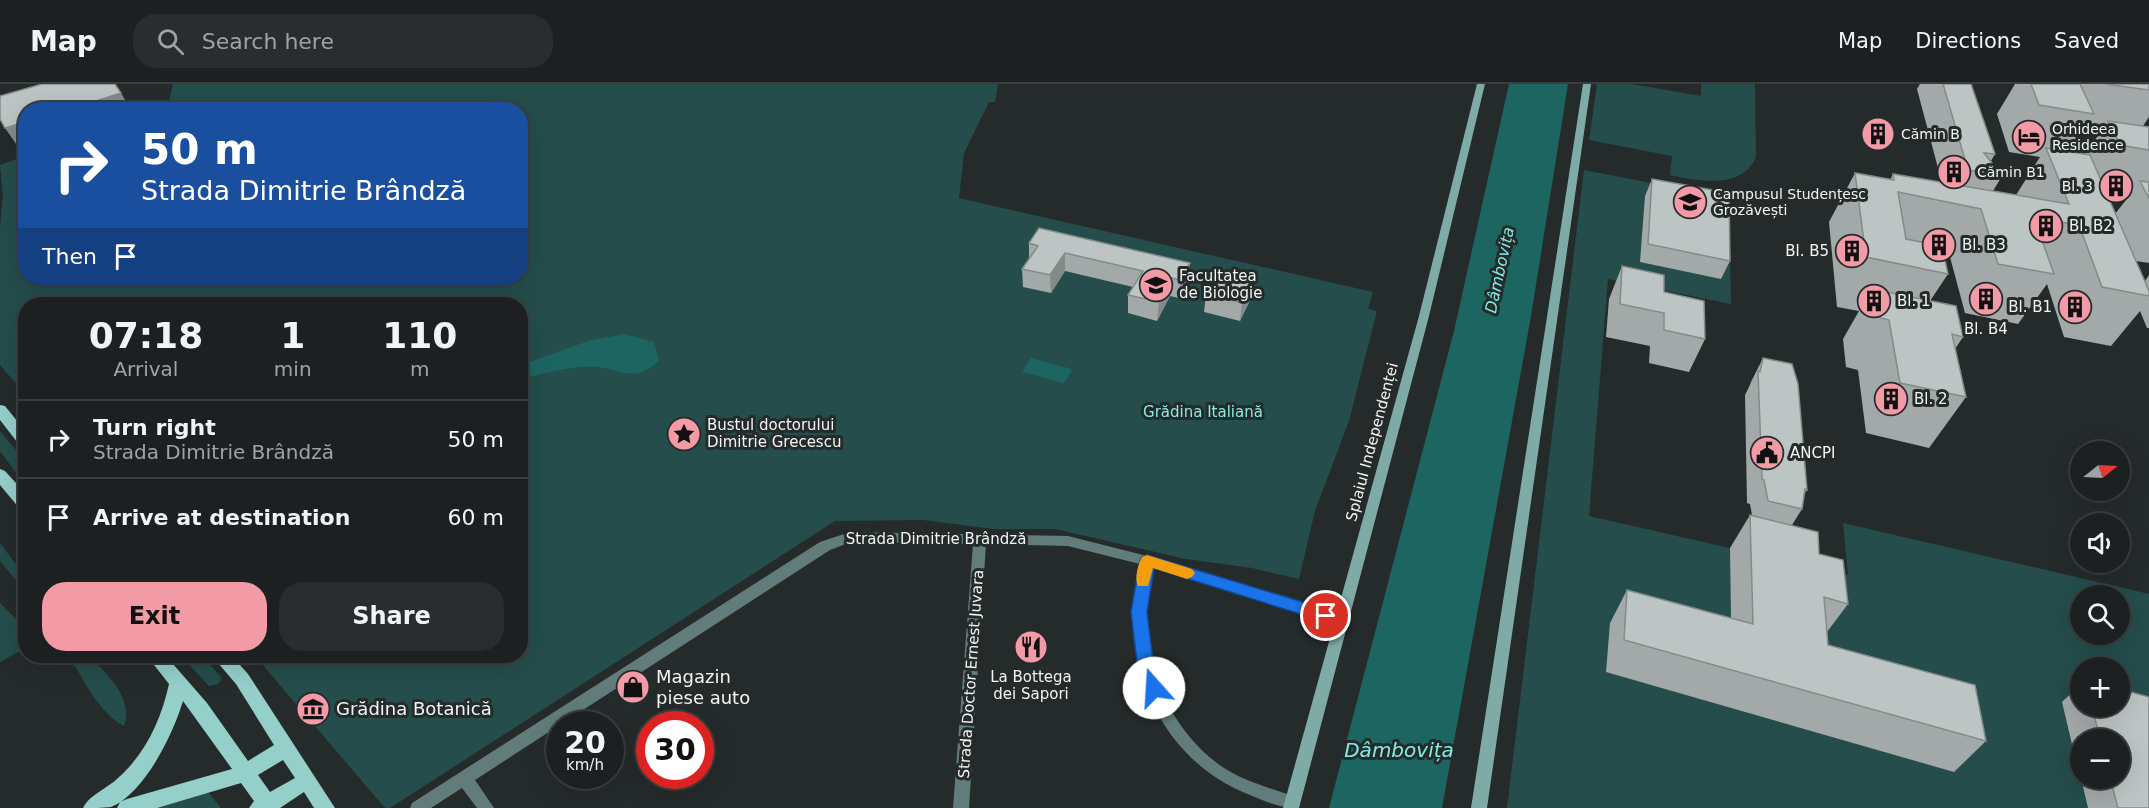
<!DOCTYPE html>
<meta charset="utf-8">
<style>
body{margin:0;font-family:"DejaVu Sans",sans-serif;background:#292d2d;color:#f1f3f6;height:100vh;display:flex;flex-direction:column;font-size:22px;white-space:nowrap}
*{box-sizing:border-box;margin:0}
p{font-size:20px;color:#a0a3a5}
.icon{flex:none;width:33px;height:33px;fill:none;stroke:currentColor;stroke-width:2;stroke-linecap:round;stroke-linejoin:round}
.map{position:relative;flex:1;overflow:hidden}
.sheet{position:absolute;left:18px;top:213px;width:510px;height:366px;display:flex;flex-direction:column;background:#1c2020;border-radius:24px;box-shadow:0 6px 24px #0002,0 0 0 2px #3a3e3e}
.sheet>*{flex:none}
.top-card{position:absolute;left:18px;top:18px;width:510px;height:183px;border-radius:24px;box-shadow:0 6px 24px #0002,0 0 0 2px #3a3e3e;background:#1a4fa0;color:#fff;overflow:hidden}
.needle{width:39px;rotate:72deg}
.buttons{position:absolute;left:2070px;top:357px;display:grid;gap:12px}
.buttons a{display:grid;place-items:center;width:60px;height:60px;border-radius:50%;background:#1c2020;box-shadow:0 6px 24px #0002,0 0 0 2px #3a3e3e;font-size:30px}
.speed{position:absolute;left:546px;top:627px;display:flex;gap:12px;font-size:30px;font-weight:700;text-align:center}
.speed>*{display:grid;place-content:center;width:78px;height:78px;border-radius:50%;background:#1c2020;box-shadow:0 6px 24px #0002,0 0 0 2px #3a3e3e;line-height:1}
.speed small{font-size:15px;font-weight:400}
.speed .limit{border:9px solid #d22;background:#fff;color:#111}
.pin{position:absolute;display:grid;place-items:center;width:51px;height:51px;color:#fff;margin:-26px;border:3px solid #fff;border-radius:50%;box-shadow:0 2px 6px #0007}
.me{position:absolute;width:66px;margin:-33px;rotate:341deg;stroke-linejoin:round;filter:drop-shadow(0 0 4px #0008)}
.turn{display:flex;align-items:center;gap:21px;height:126px;padding:0 24px;font-size:27px}
.turn .icon{width:78px;height:78px;stroke-width:2.5}
.turn b{display:block;font-size:42px;line-height:51px}
.then{display:flex;align-items:center;height:57px;padding:0 24px;background:#0003;gap:12px;font-size:22px}
.eta{display:flex;justify-content:space-evenly;align-items:center;height:102px;text-align:center}
.eta b{font-size:36px;font-weight:800;line-height:42px}
.action{display:flex;gap:12px;margin-top:auto;padding:12px 24px}
.action a{flex:1;height:69px;border-radius:24px;background:#f39aa7;color:#111;font-size:24px;font-weight:800;line-height:69px;text-align:center}
.action a+a{background:#292d2d;color:#f1f3f6}
ul{padding:0;list-style:none}
li{display:flex;align-items:center;gap:18px;height:78px;padding:0 24px;border-top:2px solid #3a3e3e}
li div{flex:1}
li b{display:block;font-size:22px}
li em{font-style:normal}
header{display:flex;align-items:center;gap:36px;box-sizing:border-box;height:84px;padding:0 30px;background:#1c2020;border-bottom:2px solid #3a3e3e}
header strong{font-size:28px}
nav{display:flex;gap:33px;margin-inline-start:auto;font-size:21px}
.search{width:420px;height:54px;background:#292d2d;display:flex;align-items:center;gap:15px;box-sizing:border-box;padding:0 21px;border-radius:24px;color:#a0a3a5;font-size:22px}
.map>svg:first-child{display:block}
.green{fill:#244d4b;fill-rule:evenodd}
.water{fill:#1d6561}
.lines{fill:none;stroke-linecap:round;stroke-linejoin:round}
.minor{fill:#617c7a;fill-rule:evenodd}
.secondary{fill:#7faba7;fill-rule:evenodd}
.primary{fill:#95cfca;fill-rule:evenodd}
.wall{fill:#a3a9a9;fill-rule:evenodd}
.shaded-wall{fill:#848a89}
.building{fill:#bdc5c4;stroke:#848a89;stroke-width:1.5}
.route{fill:#1a73e8;stroke:#114b97;stroke-width:1.5}
.slow{fill:#f59e0b}
.labels{text-anchor:middle;stroke-width:6;stroke-linejoin:round;paint-order:stroke}
.far-poi-label{font-size:14px;fill:#f1f5f4;stroke:#252b2b;text-anchor:start}
.poi-label{font-size:15px;fill:#f1f5f4;stroke:#252b2b;text-anchor:start}
.park-label{font-size:15px;fill:#82ece5;stroke:#252b2b}
.street-label{font-size:15px;fill:#f1f5f4;stroke:#252b2b}
.water-label{font-size:16px;font-style:italic;fill:#81ebe4;stroke:#252b2b}
.near-poi-label{font-size:18px;fill:#f1f5f4;stroke:#252b2b;text-anchor:start}
.near-water-label{font-size:20px;font-style:italic;fill:#81ebe4;stroke:#252b2b}
</style>
<header>
<strong>Map</strong>
<div class="search"><svg class="icon" aria-label="search" viewBox="0 0 24 24"><circle cx="10" cy="10" r="6"/><path d="M15 15l6 6"/></svg>Search here</div>
<nav><a>Map</a><a>Directions</a><a>Saved</a></nav>
</header>
<div class="map">
<svg width="2149" height="724" viewBox="0 0 2149 724">
<rect width="100%" height="100%" fill="#252b2b"/>
<path class="green" d="M 173,0 L 998,0 L 995,18 L 989,18 L 964,69 L 959,114 L 1373,208 L 1368,225 L 1377,227 L 1349,337 L 1315,427 L 1299,495 L 1252,484 L 1186,475 L 1055,445 L 993,445 L 923,436 L 835,437 L 390,724 L 385,724 L 255,572 L 520,572 L 520,220 L 26,220 L 25,310 L 0,281 L 0,144 L 3,111 L 0,81 L 25,72 L 26,194 L 520,194 L 520,26 L 159,25 L 168,22 Z
M 1597,0 L 1631,0 L 1701,12 L 1701,0 L 1755,0 L 1756,73 C 1742,106 1698,97 1670,91 L 1672,72 L 1589,56 Z
M 1584,86 L 1729,114 L 1731,220 L 1608,195 L 1589,432 L 1848,491 L 1843,439 L 2149,510 L 2149,724 L 1507,724 ZM 2080,512 L 2120,512 L 2120,550 L 2080,550 ZM 2080,584 L 2120,584 L 2120,622 L 2080,622 ZM 2080,656 L 2120,656 L 2120,694 L 2080,694 Z
M 0,347 L 25,377 L 25,401 L 0,367 Z
M 0,459 L 25,492 L 25,507 L 0,477 Z
M 0,519 L 26,545 L 25,564 L 0,578 Z
M 69,572 L 90,572 C 108,592 134,614 124,642 C 98,628 84,596 69,572 Z
M 181,572 L 202,572 L 222,594 L 218,600 L 209,602 Z
M 208,708 L 221,724 L 152,724 Z"/>
<path class="water" d="M 1509,0 L 1568,0 L 1531,232 L 1442,724 L 1329,724 L 1454,247 Z
M 624,250 L 654,258 L 659,276 C 653,282 648,286 640,289 C 626,292 612,285 599,283 C 572,281 546,289 521,295 L 521,281 L 588,257 Z
M 1031,274 L 1072,285 L 1073,285 L 1064,299 L 1022,288 Z"/>
<g class="lines">
<path class="minor" d="M 850,448 L 1068,452 L 1147,472 L 1346,532 L 1348,536 L 1346,540 L 1341,542 L 1152,484 C 1150,497 1147,511 1146,525 C 1143,584 1172,647 1221,682 C 1244,698 1272,704 1298,714 L 1300,719 L 1298,724 C 1279,724 1262,716 1245,709 C 1181,683 1138,617 1133,548 C 1131,525 1135,503 1140,480 L 1068,462 L 986,460 L 969,724 L 953,724 L 973,460 L 851,458 L 830,466 L 475,696 L 494,724 L 477,724 L 462,704 L 431,724 L 410,724 L 412,719 L 820,458 Z"/>
<path class="secondary" d="M 1477,0 L 1485,0 L 1429,232 L 1299,724 L 1283,724 L 1419,232 Z
M 1583,0 L 1591,0 L 1487,724 L 1471,724 Z"/>
<path class="primary" d="M 0,321 L 5,322 L 26,348 L 26,364 L 21,363 L 0,336 Z
M 0,385 L 5,387 L 26,410 L 26,427 L 20,425 L 0,401 Z
M 147,572 L 166,572 L 207,619 L 248,677 L 274,661 L 236,600 L 212,572 L 232,572 L 248,590 L 335,724 L 314,724 L 304,708 L 280,724 L 249,724 L 254,717 L 241,699 L 157,724 L 117,724 L 120,718 L 127,715 L 232,685 L 183,617 C 173,650 145,709 111,723 C 104,724 91,724 83,724 C 89,711 108,704 118,694 C 146,669 161,636 169,600 ZM 283,676 L 295,694 L 270,708 L 258,691 Z"/>
</g>
<path class="wall" d="M 1920,0 L 1971,0 L 1995,70 L 1991,77 L 2002,92 L 1993,107 L 2016,111 L 2040,73 L 2009,68 L 1997,30 L 2015,0 L 2149,0 L 2149,33 L 2143,42 L 2149,43 L 2149,179 L 2136,177 L 2145,197 L 2149,191 L 2149,244 L 2147,244 L 2140,227 L 2111,262 L 2064,253 L 2047,200 L 2018,240 L 1965,229 L 1950,173 L 1944,172 L 1948,190 L 1930,217 L 1963,253 L 1955,265 L 1966,313 L 1929,364 L 1866,349 L 1858,286 L 1846,283 L 1843,255 L 1859,227 L 1837,223 L 1829,138 L 1855,89 L 1890,96 L 1893,90 L 1942,99 L 1917,5 ZM 2087,40 L 2104,43 L 2085,70 L 2068,68 ZM 2108,112 L 2126,116 L 2115,130 Z
M 1652,95 L 1730,177 L 1721,195 L 1640,178 L 1645,112 Z
M 1029,159 L 1188,197 L 1179,214 L 1170,212 L 1157,237 L 1128,229 L 1128,211 L 1133,203 L 1065,187 L 1051,209 L 1023,203 L 1022,185 L 1029,175 Z
M 1622,182 L 1664,208 L 1705,255 L 1689,288 L 1649,279 L 1650,262 L 1606,253 L 1609,215 Z
M 1206,210 L 1252,212 L 1240,237 L 1204,228 Z
M 1763,274 L 1807,406 L 1804,410 L 1802,425 L 1792,441 L 1819,470 L 1848,520 L 1827,548 L 1828,561 L 1986,657 L 1954,688 L 1606,588 L 1610,539 L 1627,506 L 1731,534 L 1730,464 L 1750,431 L 1752,431 L 1750,420 L 1747,419 L 1745,311 L 1749,303 L 1751,298 Z
M 2080,601 L 2080,622 L 2120,622 L 2149,724 L 2088,724 L 2081,694 L 2120,694 L 2120,656 L 2080,656 L 2080,694 L 2062,618 Z"/>
<path class="shaded-wall" d="M 121,9 L 131,26 L 68,26 Z
M 26,38 L 26,65 L 21,67 L 5,44 Z
M 1065,169 L 1065,187 L 1051,209 L 1050,191 Z
M 1190,179 L 1188,197 L 1179,214 L 1180,196 Z
M 1172,194 L 1170,212 L 1157,237 L 1159,218 Z
M 1255,194 L 1252,212 L 1240,237 L 1242,219 Z"/>
<path class="building" d="M 42,0 L 115,0 L 121,9 L 68,26 L 26,26 L 26,38 L 5,44 L 0,35 L 0,12 Z
M 1943,0 L 1971,0 L 1995,70 L 1984,69 L 2002,92 L 1968,86 Z
M 2031,0 L 2080,0 L 2094,30 L 2039,21 Z
M 2106,0 L 2149,0 L 2149,6 Z
M 2108,37 L 2149,43 L 2149,66 L 2120,61 Z
M 2046,64 L 2090,71 L 2149,207 L 2149,212 L 2102,203 L 2079,141 L 2034,134 L 2054,190 L 1998,180 L 1981,125 L 1898,108 L 1906,155 L 1942,162 L 1948,190 L 1866,173 L 1855,89 L 1894,96 L 1893,90 L 2069,120 Z
M 1652,95 L 1729,109 L 1730,177 L 1648,160 Z
M 2140,97 L 2149,98 L 2149,115 Z
M 1039,144 L 1190,179 L 1180,196 L 1172,194 L 1159,218 L 1128,211 L 1143,187 L 1065,169 L 1050,191 L 1022,185 L 1038,162 L 1029,159 Z
M 1622,182 L 1664,191 L 1664,208 L 1704,217 L 1705,255 L 1664,246 L 1664,229 L 1620,220 Z
M 1219,185 L 1255,194 L 1242,219 L 1206,210 Z
M 1872,205 L 1956,222 L 1963,253 L 1952,250 L 1966,313 L 1900,299 L 1889,236 L 1877,233 Z
M 1763,274 L 1792,280 L 1798,300 L 1807,406 L 1805,405 L 1802,425 L 1768,417 L 1764,396 L 1762,395 L 1758,287 L 1760,288 Z
M 1750,431 L 1818,448 L 1819,470 L 1843,476 L 1848,520 L 1824,513 L 1828,561 L 1975,601 L 1986,657 L 1624,556 L 1627,506 L 1753,540 Z
M 2120,605 L 2149,613 L 2149,724 L 2118,724 L 2110,694 L 2120,694 L 2120,656 L 2100,656 L 2092,622 L 2120,622 Z"/>
<path class="route" d="M 1147,471 L 1326,525 L 1332,527 L 1334,532 L 1332,536 L 1326,538 L 1154,484 L 1147,528 L 1153,577 L 1162,604 L 1160,609 L 1154,611 L 1148,609 L 1137,577 L 1131,528 L 1140,477 L 1142,473 Z"/>
<path class="slow" d="M 1147,471 L 1192,485 L 1195,489 L 1192,493 L 1187,495 L 1153,484 L 1148,502 L 1138,502 C 1134,495 1138,480 1142,473 Z"/>
<defs>
<g id="building-disc" transform="scale(1.725)"><circle r="9.5" fill="#f39aa7" stroke="#252b2b"/><path d="M-4-6H4V6H1V3H-1V6H-4ZM-2.5-4.3h1.7v1.8h-1.7ZM.8-4.3h1.7v1.8H.8ZM-2.5-1h1.7V.8h-1.7ZM.8-1h1.7V.8H.8Z" fill="#111"/></g>
<g id="hotel-disc" transform="scale(1.725)"><circle r="9.5" fill="#f39aa7" stroke="#252b2b"/><path d="M-6-4.5h1.5V1H6V5H4.5V3h-9V5H-6ZM-4 0a1.8 1.8 0 1 1 3.6 0ZM.5 0V-2.5h3Q6-2.5 6 0Z" fill="#111"/></g>
<g id="university-disc" transform="scale(1.725)"><circle r="9.5" fill="#f39aa7" stroke="#252b2b"/><path d="M0-5L7-2L0 1L-7-2ZM-4 1L0 2.5L4 1V4Q0 6-4 4Z" fill="#111"/></g>
<g id="sight-disc" transform="scale(1.725)"><circle r="9.5" fill="#f39aa7" stroke="#252b2b"/><path d="M0-6L1.8-2.2L6-1.7L2.9 1.2L3.7 5.4L0 3.3L-3.7 5.4L-2.9 1.2L-6-1.7L-1.8-2.2Z" fill="#111"/></g>
<g id="civic-disc" transform="scale(1.725)"><circle r="9.5" fill="#f39aa7" stroke="#252b2b"/><path d="M-.6-6.5H3V-4.5H.6V-3L4-1V1h2V6H-6V1h2V-1L-.6-3ZM-1.2 2.5V6h2.4V2.5Z" fill="#111"/></g>
<g id="restaurant-disc" transform="scale(1.725)"><circle r="9.5" fill="#f39aa7" stroke="#252b2b"/><path d="M-5-6h1v4h1v-4h1v4h1v-4h1v5L-1.5 .5V6h-2V.5L-5-1ZM5-6V6H3V1.5H1.5Q1.5-4 5-6Z" fill="#111"/></g>
<g id="shop-disc" transform="scale(1.725)"><circle r="9.5" fill="#f39aa7" stroke="#252b2b"/><path d="M-5-2.5h2.3a2.7 3.5 0 0 1 5.4 0H5L5.5 6h-11ZM-1.5-2.5h3a1.5 2.3 0 0 0-3 0Z" fill="#111"/></g>
<g id="museum-disc" transform="scale(1.725)"><circle r="9.5" fill="#f39aa7" stroke="#252b2b"/><path d="M0-6L6-3V-2H-6V-3ZM-5-1h2V3h-2ZM-1-1h2V3h-2ZM3-1h2V3H3ZM-6 4H6V6H-6Z" fill="#111"/></g>
</defs>
<g fill-rule="evenodd">
<use href="#building-disc" x="1878" y="50"/>
<use href="#hotel-disc" x="2029" y="53"/>
<use href="#building-disc" x="1954" y="88"/>
<use href="#building-disc" x="2116" y="102"/>
<use href="#university-disc" x="1690" y="118"/>
<use href="#building-disc" x="2046" y="142"/>
<use href="#building-disc" x="1939" y="161"/>
<use href="#building-disc" x="1852" y="167"/>
<use href="#university-disc" x="1156" y="201"/>
<use href="#building-disc" x="1986" y="215"/>
<use href="#building-disc" x="1874" y="217"/>
<use href="#building-disc" x="2075" y="223"/>
<use href="#building-disc" x="1891" y="315"/>
<use href="#sight-disc" x="684" y="350"/>
<use href="#civic-disc" x="1767" y="369"/>
<use href="#restaurant-disc" x="1031" y="563"/>
<use href="#shop-disc" x="633" y="603"/>
<use href="#museum-disc" x="313" y="625"/>
</g>
<g class="labels">
<g class="far-poi-label">
<text x="2052" y="50">Orhideea<tspan x="2052" dy="16">Residence</tspan></text>
<text x="1901" y="55">Cămin B</text>
<text x="1977" y="93">Cămin B1</text>
<text x="2093" y="107" text-anchor="end">Bl. 3</text>
<text x="1713" y="115">Campusul Studențesc<tspan x="1713" dy="16">Grozăvești</tspan></text>
</g>
<g class="poi-label">
<text x="2069" y="147">Bl. B2</text>
<text x="1962" y="166">Bl. B3</text>
<text x="1829" y="172" text-anchor="end">Bl. B5</text>
<text x="1179" y="197">Facultatea<tspan x="1179" dy="17">de Biologie</tspan></text>
<text x="1897" y="222">Bl. 1</text>
<text x="2052" y="228" text-anchor="end">Bl. B1</text>
<text x="1986" y="250" text-anchor="middle">Bl. B4</text>
<text x="1914" y="320">Bl. 2</text>
<text x="707" y="346">Bustul doctorului<tspan x="707" dy="17">Dimitrie Grecescu</tspan></text>
<text x="1790" y="374">ANCPI</text>
<text x="1031" y="598" text-anchor="middle">La Bottega<tspan x="1031" dy="17">dei Sapori</tspan></text>
</g>
<g class="park-label">
<text x="1203" y="333">Grădina Italiană</text>
</g>
<g class="street-label">
<text transform="translate(1372 358) rotate(-75)" y="5">Splaiul Independenței</text>
<text x="936" y="460">Strada Dimitrie Brândză</text>
<text transform="translate(971 590) rotate(-86)" y="5">Strada Doctor Ernest Juvara</text>
</g>
<g class="water-label">
<text transform="translate(1499 186) rotate(-78)" y="6">Dâmbovița</text>
</g>
<g class="near-poi-label">
<text x="656" y="599">Magazin<tspan x="656" dy="21">piese auto</tspan></text>
<text x="336" y="631">Grădina Botanică</text>
</g>
<g class="near-water-label">
<text x="1399" y="673">Dâmbovița</text>
</g>
</g>
</svg>
<div class="buttons">
<a><svg class="needle" viewBox="-14 -14 28 28"><path d="M0-13l5 13h-10z" fill="#e53935"/><path d="M0 13l5-13h-10z" fill="#a0a3a5"/></svg></a>
<a><svg class="icon" aria-label="sound" viewBox="0 0 24 24"><path d="M4 9h4l5-4v14l-5-4H4zM17 9q2 3 0 6"/></svg></a>
<a><svg class="icon" aria-label="search" viewBox="0 0 24 24"><circle cx="10" cy="10" r="6"/><path d="M15 15l6 6"/></svg></a>
<a>+</a>
<a>−</a>
</div>
<div class="speed"><div>20<small>km/h</small></div><div class="limit">30</div></div>
<div class="pin" style="left:1326px;top:532px;background:#d93025"><svg class="icon" aria-label="arrive" viewBox="0 0 24 24"><path d="M6 21V4h12l-3 4 3 4H6"/></svg></div>
<svg class="me" style="left:1154px;top:604px" viewBox="-20 -20 40 40"><circle r="19" fill="#fff"/><path d="M0-13L10 11 0 6-10 11z" fill="#1a73e8"/></svg>
<div class="top-card">
<div class="turn"><svg class="icon" aria-label="right" viewBox="0 0 24 24"><path d="M7 20v-9h11M14 6l5 5-5 5"/></svg><div><b>50 m</b>Strada Dimitrie Brândză</div></div>
<div class="then">Then<svg class="icon" aria-label="arrive" viewBox="0 0 24 24"><path d="M6 21V4h12l-3 4 3 4H6"/></svg></div>
</div>
<section class="sheet">
<div class="eta">
<div><b>07:18</b><p>Arrival</p></div>
<div><b>1</b><p>min</p></div>
<div><b>110</b><p>m</p></div>
</div>
<ul>
<li><svg class="icon" aria-label="right" viewBox="0 0 24 24"><path d="M7 20v-9h11M14 6l5 5-5 5"/></svg><div><b>Turn right</b><p>Strada Dimitrie Brândză</p></div><em>50 m</em></li>
<li><svg class="icon" aria-label="arrive" viewBox="0 0 24 24"><path d="M6 21V4h12l-3 4 3 4H6"/></svg><div><b>Arrive at destination</b></div><em>60 m</em></li>
</ul>
<div class="action"><a>Exit</a><a>Share</a></div>
</section>
</div>
